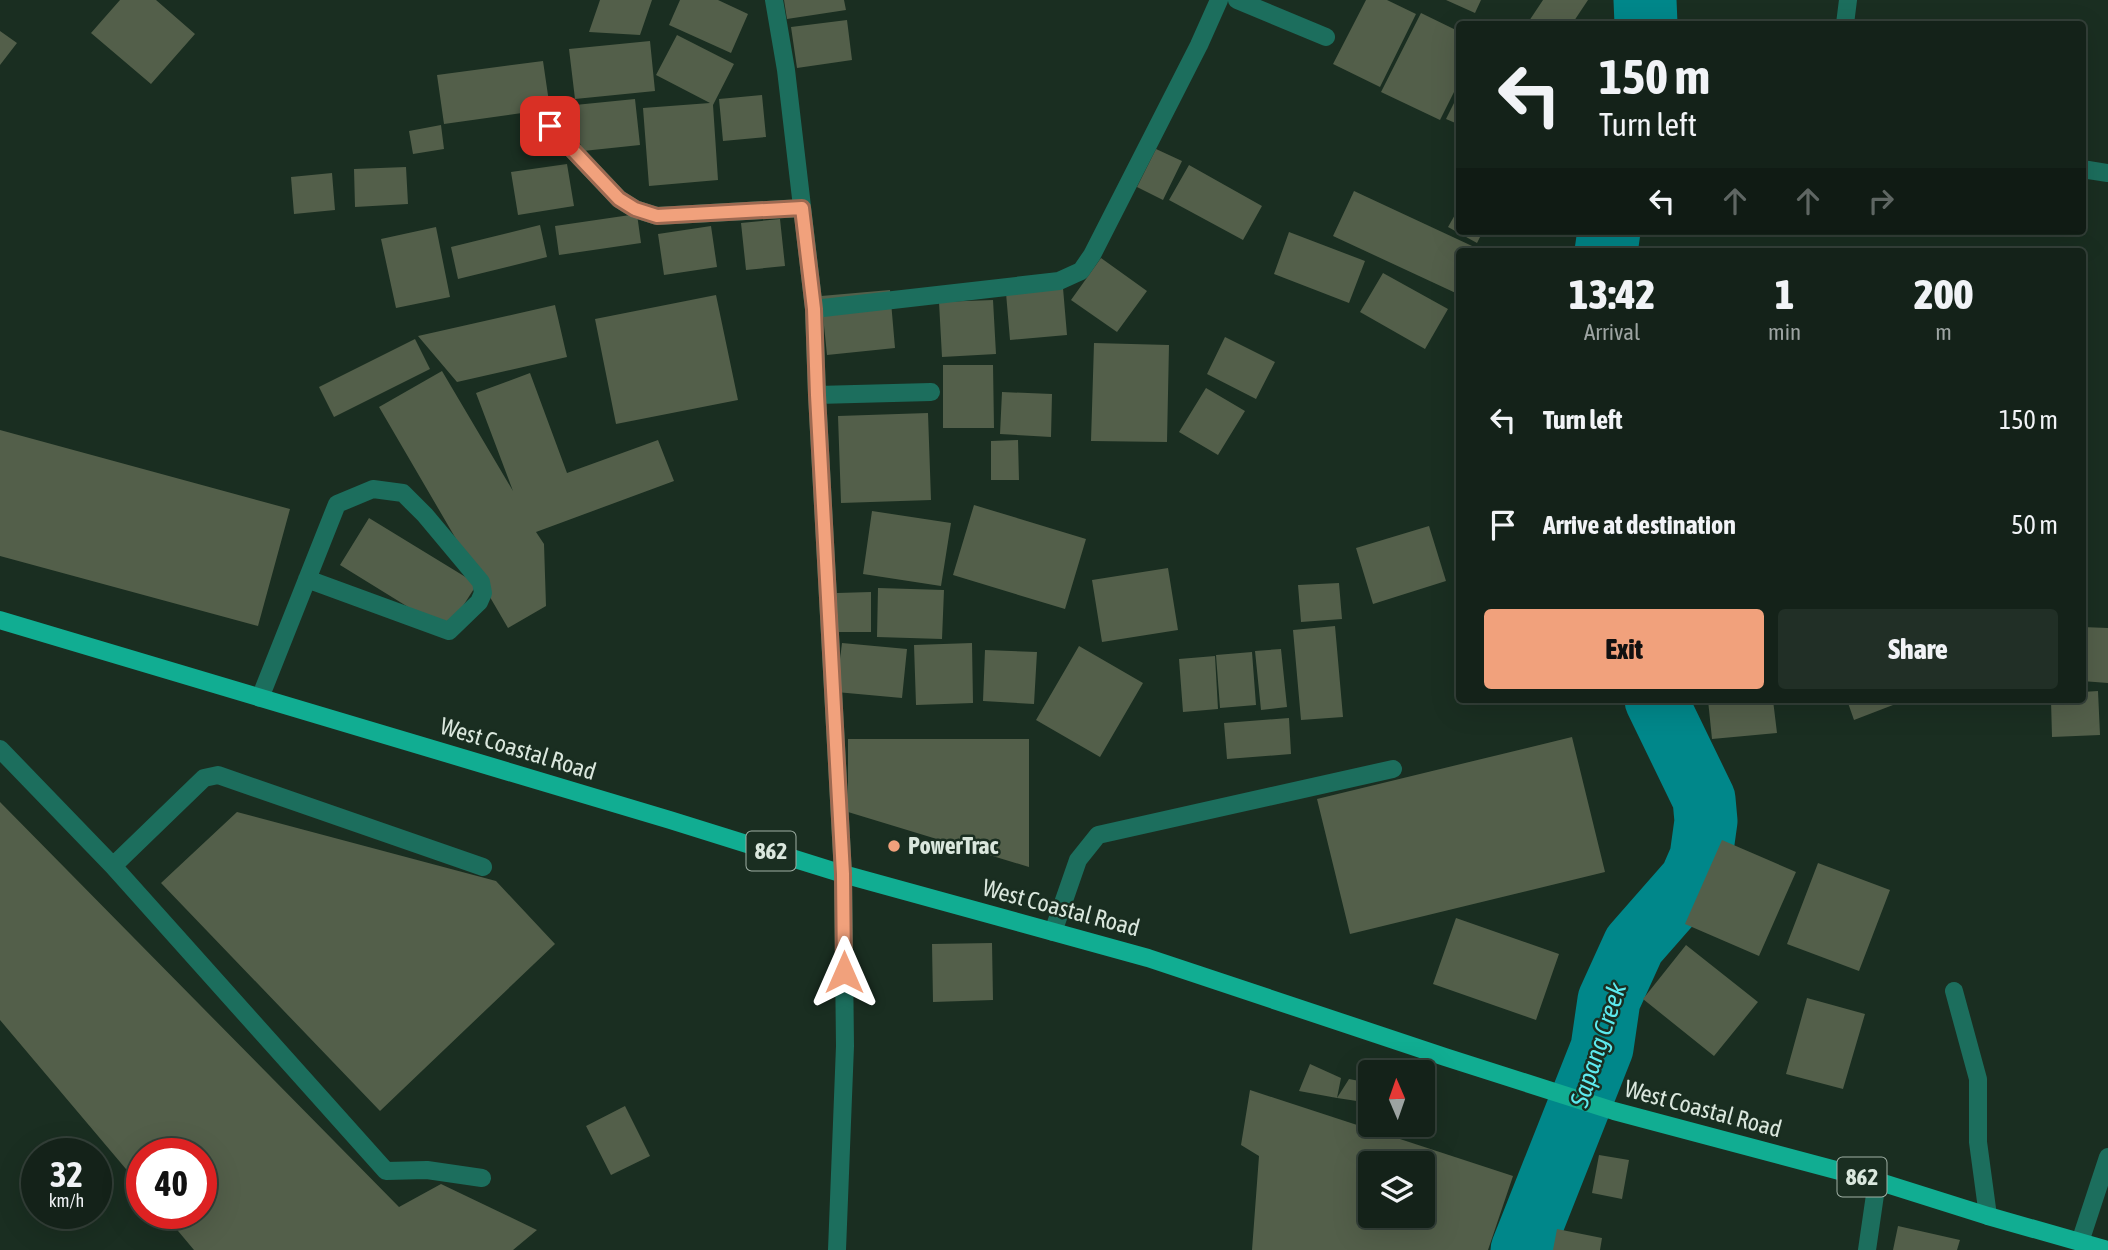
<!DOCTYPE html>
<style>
body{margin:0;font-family:"Asap Condensed",sans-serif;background:#212f26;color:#f1f3f6;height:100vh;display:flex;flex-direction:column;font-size:26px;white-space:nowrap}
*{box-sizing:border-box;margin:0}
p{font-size:23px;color:#9da4a2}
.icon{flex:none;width:38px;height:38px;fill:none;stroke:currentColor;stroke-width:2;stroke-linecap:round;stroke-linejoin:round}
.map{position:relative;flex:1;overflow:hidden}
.drawer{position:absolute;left:1456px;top:248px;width:630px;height:455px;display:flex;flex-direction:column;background:#142219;border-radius:7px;box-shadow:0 7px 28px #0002,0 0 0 2px #333f38}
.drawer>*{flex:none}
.top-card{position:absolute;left:1456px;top:21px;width:630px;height:214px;border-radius:7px;box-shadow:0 7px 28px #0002,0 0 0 2px #333f38;background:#142219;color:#f1f3f6;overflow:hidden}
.needle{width:46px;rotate:358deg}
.buttons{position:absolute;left:1358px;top:1060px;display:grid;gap:14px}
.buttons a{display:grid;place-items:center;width:77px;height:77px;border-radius:7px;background:#142219;box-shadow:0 7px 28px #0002,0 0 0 2px #333f38;font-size:35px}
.speed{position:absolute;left:21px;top:1138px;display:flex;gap:14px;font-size:35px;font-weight:700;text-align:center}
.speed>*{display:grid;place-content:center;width:91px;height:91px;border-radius:50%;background:#142219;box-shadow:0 7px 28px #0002,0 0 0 2px #333f38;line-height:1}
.speed small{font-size:18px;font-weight:400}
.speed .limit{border:10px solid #d22;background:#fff;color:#111}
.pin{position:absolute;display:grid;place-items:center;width:60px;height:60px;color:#fff;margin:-30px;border-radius:14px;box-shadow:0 4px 10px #0006}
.me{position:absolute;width:77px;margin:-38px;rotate:0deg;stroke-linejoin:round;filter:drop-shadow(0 0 5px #0008)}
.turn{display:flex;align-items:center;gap:24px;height:147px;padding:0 28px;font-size:32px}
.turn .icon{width:91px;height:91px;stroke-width:2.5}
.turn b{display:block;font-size:49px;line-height:60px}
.lanes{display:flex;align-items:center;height:66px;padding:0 28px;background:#0003;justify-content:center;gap:35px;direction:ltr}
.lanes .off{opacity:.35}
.eta{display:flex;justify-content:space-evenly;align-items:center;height:119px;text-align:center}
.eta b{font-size:42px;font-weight:800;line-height:49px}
.cta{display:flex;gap:14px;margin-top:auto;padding:14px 28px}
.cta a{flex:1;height:80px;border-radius:7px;background:#f1a17c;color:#111;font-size:28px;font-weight:800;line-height:80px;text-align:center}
.cta a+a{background:#212f26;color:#f1f3f6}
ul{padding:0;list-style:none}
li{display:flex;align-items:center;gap:21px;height:105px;padding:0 28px}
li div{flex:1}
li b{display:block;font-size:26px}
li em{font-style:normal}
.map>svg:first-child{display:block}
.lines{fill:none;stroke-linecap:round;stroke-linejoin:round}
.river{stroke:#00878a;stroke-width:63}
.building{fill:#535f4a;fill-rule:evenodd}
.minor{stroke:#1c6e5d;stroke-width:18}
.major{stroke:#11ad92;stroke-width:18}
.route-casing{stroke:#9d6951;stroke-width:18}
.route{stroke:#f1a17c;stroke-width:12}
.poi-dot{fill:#f1a17c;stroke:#1a2e21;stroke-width:2.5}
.labels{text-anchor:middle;stroke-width:5;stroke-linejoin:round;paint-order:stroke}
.shield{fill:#1a2e21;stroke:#a0b0a5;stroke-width:2}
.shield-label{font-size:23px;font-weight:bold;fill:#dae7dd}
.street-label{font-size:24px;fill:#dae7dd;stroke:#1a2e21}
.poi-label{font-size:24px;font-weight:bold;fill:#dae7dd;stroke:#1a2e21;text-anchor:start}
.water-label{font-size:26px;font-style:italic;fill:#5deaee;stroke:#1a2e21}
</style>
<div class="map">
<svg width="2108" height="1250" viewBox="0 0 2108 1250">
<rect width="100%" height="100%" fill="#1a2e21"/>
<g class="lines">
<path class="river" d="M 1645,0 L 1646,24
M 1606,252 L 1609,231
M 1522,1250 L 1602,1048 L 1609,1000 L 1634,945 L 1691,880 L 1701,857 L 1706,821 L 1704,799 L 1656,700"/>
</g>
<path class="building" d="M 120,0 L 156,0 L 195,34 L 151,84 L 91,33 Z
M 600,0 L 652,0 L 640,35 L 589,32 Z
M 680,0 L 718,0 L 748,14 L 731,53 L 669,25 Z
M 784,0 L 844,0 L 846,10 L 787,19 Z
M 1366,0 L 1387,0 L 1416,14 L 1380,87 L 1333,64 Z
M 1446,0 L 1481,0 L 1475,13 Z
M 1543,0 L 1588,0 L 1572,24 L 1527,24 Z
M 1421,13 L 1460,32 L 1460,80 L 1440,120 L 1381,92 Z
M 847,20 L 852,60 L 797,68 L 791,27 Z
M 0,31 L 17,43 L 0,65 Z
M 677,35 L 734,64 L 713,105 L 718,180 L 649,186 L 643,108 L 710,103 L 656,75 Z
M 650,41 L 655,91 L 575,99 L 569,49 Z
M 543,61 L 550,109 L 444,124 L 437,75 Z
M 1460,91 L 1460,125 L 1446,119 Z
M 762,95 L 766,137 L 723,141 L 719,99 Z
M 635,99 L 640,145 L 583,151 L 565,106 Z
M 441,125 L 444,149 L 413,154 L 409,131 Z
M 1156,149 L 1182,161 L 1163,200 L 1137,187 Z
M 567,164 L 574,206 L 518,215 L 511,172 Z
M 1189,165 L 1262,206 L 1243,240 L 1169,200 Z
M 406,167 L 408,204 L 355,207 L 354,169 Z
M 332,173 L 335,210 L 294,214 L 291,177 Z
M 1354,191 L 1485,252 L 1460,252 L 1460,295 L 1333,236 Z
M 1460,206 L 1460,231 L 1483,231 L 1477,243 L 1448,227 Z
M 637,214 L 641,243 L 559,255 L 555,226 Z
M 780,219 L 785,266 L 746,270 L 741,223 Z
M 540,225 L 547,257 L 458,279 L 451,247 Z
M 711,226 L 717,267 L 664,275 L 658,234 Z
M 436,227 L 450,297 L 396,308 L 381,239 Z
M 1289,232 L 1365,261 L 1349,303 L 1274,274 Z
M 1101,258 L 1147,291 L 1117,332 L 1071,300 Z
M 1383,273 L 1448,309 L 1425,349 L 1360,312 Z
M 1063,288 L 1067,335 L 1010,340 L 1006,293 Z
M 890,290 L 895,348 L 827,355 L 821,296 Z
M 716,295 L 738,400 L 616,424 L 595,319 Z
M 993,300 L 996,354 L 942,357 L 939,302 Z
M 555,305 L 567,357 L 457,382 L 418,336 Z
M 1225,337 L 1275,362 L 1256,399 L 1207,374 Z
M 415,339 L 430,369 L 334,417 L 319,387 Z
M 1094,343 L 1169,345 L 1167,442 L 1091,441 Z
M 943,365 L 993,365 L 994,428 L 943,428 Z
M 442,371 L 513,491 L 476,393 L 530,373 L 567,473 L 658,440 L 674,481 L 536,532 L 544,544 L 546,606 L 508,628 L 379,407 Z
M 1206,388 L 1245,411 L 1218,455 L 1179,432 Z
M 1002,392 L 1052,394 L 1051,437 L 1000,434 Z
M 928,413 L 931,500 L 841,503 L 838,416 Z
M 0,430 L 290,509 L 258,626 L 0,556 Z
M 1018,440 L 1019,480 L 991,480 L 991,441 Z
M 974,505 L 1086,539 L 1065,609 L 953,575 Z
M 872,511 L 951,523 L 941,586 L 863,574 Z
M 369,518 L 477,584 L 447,631 L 340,565 Z
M 1429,526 L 1446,581 L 1373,604 L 1356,548 Z
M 1168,568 L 1178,630 L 1102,642 L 1092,580 Z
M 1339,583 L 1342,619 L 1301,622 L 1298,585 Z
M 878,588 L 944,590 L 942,639 L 877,637 Z
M 871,592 L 871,632 L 837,632 L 837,593 Z
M 1335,626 L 1343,717 L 1301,720 L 1293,630 Z
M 2082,627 L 2108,628 L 2108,683 L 2082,681 Z
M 842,643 L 907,649 L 902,698 L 836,692 Z
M 972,643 L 973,703 L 916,705 L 914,645 Z
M 1079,646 L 1143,683 L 1100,757 L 1036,720 Z
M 1281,649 L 1287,707 L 1261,710 L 1255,651 Z
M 985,650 L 1037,652 L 1034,704 L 983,701 Z
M 1252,652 L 1256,705 L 1220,708 L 1216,655 Z
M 1215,656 L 1218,709 L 1183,712 L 1179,659 Z
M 2098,691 L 2100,735 L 2052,737 L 2051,700 L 2082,700 L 2082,692 Z
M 1708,700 L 1773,700 L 1777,733 L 1712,739 Z
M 1847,700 L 1906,700 L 1854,720 Z
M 1289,718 L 1291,754 L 1227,759 L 1224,723 Z
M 1572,737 L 1605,872 L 1350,934 L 1317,799 Z
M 848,739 L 1029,739 L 1029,867 L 848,812 Z
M 0,802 L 399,1207 L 441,1184 L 537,1230 L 513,1250 L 194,1250 L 163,1213 L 201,1213 L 201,1153 L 142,1153 L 142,1188 L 0,1020 Z
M 237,812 L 496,881 L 555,944 L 380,1111 L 161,883 Z
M 1722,840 L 1796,872 L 1759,956 L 1685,924 Z
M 1818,863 L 1890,890 L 1859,971 L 1787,944 Z
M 1456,918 L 1559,954 L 1536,1020 L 1433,984 Z
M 992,943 L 993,1000 L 933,1002 L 932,944 Z
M 1686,945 L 1758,1002 L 1714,1056 L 1643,999 Z
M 1807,998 L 1865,1014 L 1843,1089 L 1786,1074 Z
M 1310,1064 L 1341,1078 L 1337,1098 L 1349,1079 L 1370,1083 L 1370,1103 L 1337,1098 L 1299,1091 Z
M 1250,1090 L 1513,1176 L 1488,1250 L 1252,1250 L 1259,1156 L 1241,1145 ZM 1370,1164 L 1423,1164 L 1423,1216 L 1370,1216 Z
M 625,1106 L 650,1156 L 611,1175 L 586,1126 Z
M 1599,1155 L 1629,1160 L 1622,1199 L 1592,1193 Z
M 1898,1226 L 1960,1240 L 1957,1250 L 1893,1250 Z
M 1557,1229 L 1602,1238 L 1600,1250 L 1553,1250 Z"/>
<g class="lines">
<path class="minor" d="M 774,0 L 786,70 L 814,309 L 817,395 L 843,874 L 845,1046 L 837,1250
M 1237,0 L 1326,37
M 1845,24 L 1848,0
M 550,126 L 619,199 L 635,209 L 657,216 L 802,208
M 2082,169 L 2108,173
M 814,309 L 1059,281 L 1081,271 L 1092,255 L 1199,45 L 1219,0
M 817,395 L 931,392
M 260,698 L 337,504 L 373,489 L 403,493 L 425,515 L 481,582 L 483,593 L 479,602 L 449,631 L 307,579
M 0,749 L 113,866 L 386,1171 L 427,1170 L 482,1178
M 113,866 L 204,778 L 218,775 L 483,867
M 1053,932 L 1078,860 L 1098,835 L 1393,769
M 1954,991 L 1978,1079 L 1978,1142 L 1988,1216
M 2080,1242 L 2108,1157
M 1867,1250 L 1877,1181"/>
<path class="major" d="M 0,620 L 670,820 L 843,874 L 1148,958 L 1445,1057 L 1614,1111 L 1877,1181 L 1988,1216 L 2108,1250"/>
</g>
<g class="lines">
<g class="route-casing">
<path id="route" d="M 550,126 L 619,199 L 635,209 L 657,216 L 802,208 L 814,309 L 817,395 L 843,874 L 844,972"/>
</g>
<use href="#route" class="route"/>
</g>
<circle class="poi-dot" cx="894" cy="846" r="7"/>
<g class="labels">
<g class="shield">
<rect x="746.5" y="831.5" width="49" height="39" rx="5"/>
<rect x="1837.5" y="1157.5" width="49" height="39" rx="5"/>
</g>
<g class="shield-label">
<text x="771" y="859">862</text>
<text x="1862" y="1185">862</text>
</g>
<g class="street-label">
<text transform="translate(518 749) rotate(17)" y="8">West Coastal Road</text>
<text transform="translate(1061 908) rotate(15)" y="8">West Coastal Road</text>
<text transform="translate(1703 1109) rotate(15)" y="8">West Coastal Road</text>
</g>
<g class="poi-label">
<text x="908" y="854">PowerTrac</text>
</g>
<g class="water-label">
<text transform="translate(1598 1045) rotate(-72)" y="9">Sapang Creek</text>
</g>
</g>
</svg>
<div class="buttons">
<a><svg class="needle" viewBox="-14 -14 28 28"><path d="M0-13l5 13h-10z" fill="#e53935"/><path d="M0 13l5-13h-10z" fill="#9da4a2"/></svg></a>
<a><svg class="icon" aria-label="layers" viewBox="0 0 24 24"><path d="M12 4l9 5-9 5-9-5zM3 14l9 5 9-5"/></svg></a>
</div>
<div class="speed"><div>32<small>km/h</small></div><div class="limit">40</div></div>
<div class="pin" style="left:550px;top:126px;background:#d93025"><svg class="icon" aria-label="arrive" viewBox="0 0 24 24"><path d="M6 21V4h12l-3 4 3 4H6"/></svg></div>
<svg class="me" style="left:844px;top:972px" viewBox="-20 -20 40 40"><path d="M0-17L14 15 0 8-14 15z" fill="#f1a17c" stroke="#fff" stroke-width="4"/></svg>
<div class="top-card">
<div class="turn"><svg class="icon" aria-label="left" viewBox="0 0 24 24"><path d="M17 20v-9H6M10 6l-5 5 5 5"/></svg><div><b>150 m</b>Turn left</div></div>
<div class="lanes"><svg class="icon" aria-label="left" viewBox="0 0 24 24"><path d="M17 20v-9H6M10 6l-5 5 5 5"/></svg><svg class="icon off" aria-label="ahead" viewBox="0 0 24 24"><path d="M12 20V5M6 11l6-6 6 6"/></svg><svg class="icon off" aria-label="ahead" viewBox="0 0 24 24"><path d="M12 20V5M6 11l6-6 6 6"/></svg><svg class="icon off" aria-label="right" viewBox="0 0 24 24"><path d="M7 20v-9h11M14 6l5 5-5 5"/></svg></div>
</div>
<section class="drawer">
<div class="eta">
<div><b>13:42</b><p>Arrival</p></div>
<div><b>1</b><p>min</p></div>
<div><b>200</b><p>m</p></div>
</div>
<ul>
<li><svg class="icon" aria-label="left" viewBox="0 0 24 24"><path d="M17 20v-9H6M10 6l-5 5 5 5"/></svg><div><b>Turn left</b></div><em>150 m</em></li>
<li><svg class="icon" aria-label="arrive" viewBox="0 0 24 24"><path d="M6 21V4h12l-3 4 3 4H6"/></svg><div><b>Arrive at destination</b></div><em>50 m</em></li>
</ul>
<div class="cta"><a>Exit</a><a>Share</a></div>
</section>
</div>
